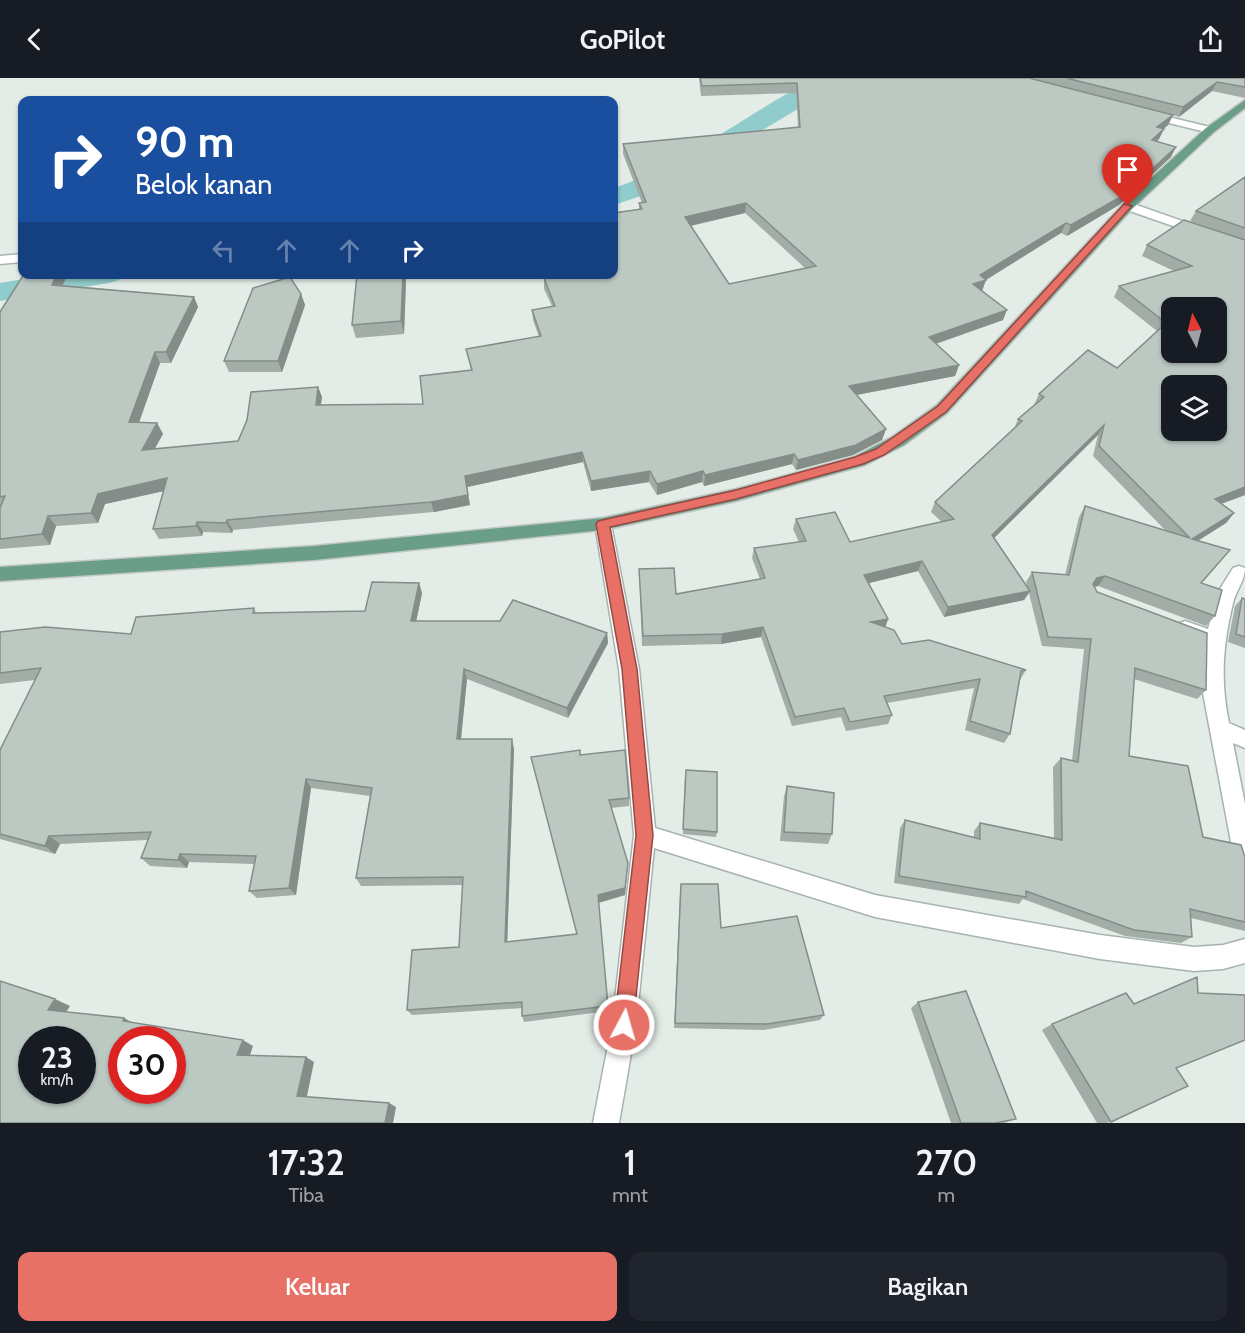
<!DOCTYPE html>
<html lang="id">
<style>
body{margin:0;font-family:Cabin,sans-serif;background:#20242c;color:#f1f3f6;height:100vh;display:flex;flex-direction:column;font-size:22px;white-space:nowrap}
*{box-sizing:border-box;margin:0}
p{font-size:20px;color:#9ea1a6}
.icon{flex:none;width:33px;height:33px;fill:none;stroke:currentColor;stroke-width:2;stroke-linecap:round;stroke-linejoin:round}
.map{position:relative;height:1045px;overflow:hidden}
.drawer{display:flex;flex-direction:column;background:#171b24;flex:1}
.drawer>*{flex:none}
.banner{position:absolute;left:18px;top:18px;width:600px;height:183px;border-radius:12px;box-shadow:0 2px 4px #0004;background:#1a4fa0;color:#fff;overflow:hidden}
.needle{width:39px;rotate:353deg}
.fabs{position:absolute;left:1161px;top:219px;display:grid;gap:12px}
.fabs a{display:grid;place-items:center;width:66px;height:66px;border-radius:12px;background:#171b24;box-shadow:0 2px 4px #0004;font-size:30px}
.speed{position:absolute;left:18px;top:948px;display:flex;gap:12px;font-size:30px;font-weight:700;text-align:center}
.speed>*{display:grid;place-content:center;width:78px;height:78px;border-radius:50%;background:#171b24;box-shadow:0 2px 4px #0004;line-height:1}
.speed small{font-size:15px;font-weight:400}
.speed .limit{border:9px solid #d22;background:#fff;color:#111}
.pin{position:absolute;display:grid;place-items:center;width:51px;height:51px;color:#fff;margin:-62px -26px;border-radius:50% 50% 50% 0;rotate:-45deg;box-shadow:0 0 6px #0007}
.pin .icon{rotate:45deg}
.me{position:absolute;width:66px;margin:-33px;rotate:6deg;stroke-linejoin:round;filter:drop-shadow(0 0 4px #0008)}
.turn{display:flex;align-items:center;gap:21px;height:126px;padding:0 18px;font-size:27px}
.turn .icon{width:78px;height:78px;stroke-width:2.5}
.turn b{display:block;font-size:42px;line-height:51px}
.lanes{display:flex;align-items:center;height:57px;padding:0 18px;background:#0003;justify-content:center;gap:30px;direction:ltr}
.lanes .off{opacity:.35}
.eta{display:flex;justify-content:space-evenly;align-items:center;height:102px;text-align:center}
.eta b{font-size:36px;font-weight:600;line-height:42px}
.cta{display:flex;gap:12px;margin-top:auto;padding:12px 18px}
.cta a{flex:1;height:69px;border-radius:12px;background:#e77067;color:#fff;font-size:24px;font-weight:600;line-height:69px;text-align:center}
.cta a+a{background:#20242c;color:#f1f3f6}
header{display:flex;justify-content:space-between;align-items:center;height:78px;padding:0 18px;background:#171b24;font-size:27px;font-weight:600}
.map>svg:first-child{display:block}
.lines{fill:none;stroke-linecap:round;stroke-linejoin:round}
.canal{fill:#90cccb;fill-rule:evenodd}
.street-casing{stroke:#a6b4ad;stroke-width:3}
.primary-casing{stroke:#c2c8c5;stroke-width:3}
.street{fill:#fff;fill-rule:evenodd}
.primary{fill:#6b9e88;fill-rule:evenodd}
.wall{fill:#a2ada7;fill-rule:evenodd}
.shaded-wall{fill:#848d88}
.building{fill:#bcc9c2;stroke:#848d88;stroke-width:1.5;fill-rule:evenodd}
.route{fill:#e77067;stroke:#964943;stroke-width:1.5}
</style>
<header><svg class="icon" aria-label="back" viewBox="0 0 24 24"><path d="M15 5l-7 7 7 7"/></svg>GoPilot<svg class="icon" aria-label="share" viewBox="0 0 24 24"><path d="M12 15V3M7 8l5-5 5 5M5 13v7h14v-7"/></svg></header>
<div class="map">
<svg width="1245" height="1045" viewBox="0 0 1245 1045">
<rect width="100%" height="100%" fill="#e3ece7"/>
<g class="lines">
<path class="canal" d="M 816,0 L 844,0 L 841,5 L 681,101 L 653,114 L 614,127 L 614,110 C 687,85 747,35 816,0 Z
M 52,196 L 123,196 L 119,202 L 109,205 L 0,223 L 0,205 Z"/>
<g class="street-casing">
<path id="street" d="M 1148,34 L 1214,50 L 1215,52 L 1210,55 L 1144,39 L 1143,37 Z
M 1128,124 L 1245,165 L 1245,173 L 1124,131 L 1124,125 Z
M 22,176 L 22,184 L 0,186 L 0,178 Z
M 603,440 L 609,442 L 611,446 L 639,591 L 655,750 L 875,817 L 1100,857 L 1194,869 L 1223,867 L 1245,861 L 1245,885 L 1223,891 L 1194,893 L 1100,881 L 875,839 L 654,770 L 636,947 L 619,1045 L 593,1045 L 612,947 L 634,757 L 619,591 L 595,446 L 597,442 Z
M 1239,488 L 1245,490 C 1245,503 1236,512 1233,525 C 1223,567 1220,602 1229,645 L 1245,652 L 1245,670 L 1233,665 L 1245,726 L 1245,791 L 1237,788 L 1234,780 L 1203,615 L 1206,565 L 1178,556 L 1176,551 L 1178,546 L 1185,543 L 1208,551 L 1218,514 L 1233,490 Z"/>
</g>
<g class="primary-casing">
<path id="primary" d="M 1245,22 L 1245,30 L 1214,54 L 1132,131 L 947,335 L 904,367 L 865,387 L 736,423 L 603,452 L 314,482 L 0,503 L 0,489 L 314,468 L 603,440 L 736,411 L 854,379 L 892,359 L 937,327 L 1124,125 L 1206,50 Z"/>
</g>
<use href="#street" class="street"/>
<use href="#primary" class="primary"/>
</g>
<path class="wall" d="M 699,0 L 1245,0 L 1245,20 L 1212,13 L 1179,39 L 1173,37 L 1168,47 L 1163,51 L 1159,61 L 1157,63 L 1171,79 L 1119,127 L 1067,158 L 1061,155 L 986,202 L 982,213 L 1003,242 L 936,266 L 959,287 L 955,298 L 856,317 L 886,351 L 882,362 L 853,377 L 796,392 L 792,386 L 704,408 L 702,404 L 657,417 L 649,404 L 591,413 L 583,384 L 467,409 L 470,427 L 434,434 L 233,452 L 232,455 L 203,454 L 202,458 L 159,461 L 153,451 L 164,413 L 105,426 L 98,445 L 56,448 L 50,467 L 0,471 L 0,234 L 63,207 L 194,219 L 198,229 L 171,285 L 160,285 L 139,345 L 157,345 L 163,356 L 154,371 L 238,363 L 318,309 L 322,319 L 321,327 L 423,326 L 471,292 L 466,271 L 539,259 L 533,242 L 532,232 L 552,228 L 544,211 L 544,200 L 614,196 L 639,131 L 639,125 L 642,125 L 623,76 L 623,66 L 798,49 L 796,15 L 701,18 ZM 745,135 L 805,190 L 729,206 L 691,148 Z
M 1245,99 L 1245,417 L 1221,426 L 1234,435 L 1226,445 L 1198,463 L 1202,505 L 1215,538 L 1206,548 L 1098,508 L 1094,509 L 1097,514 L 1206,612 L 1197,621 L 1134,601 L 1129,678 L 1203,759 L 1245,779 L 1245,853 L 1191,840 L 1192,859 L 1181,865 L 1125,858 L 1023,821 L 1019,826 L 894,805 L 900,750 L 905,742 L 974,760 L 974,753 L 980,745 L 1054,760 L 1053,689 L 1061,680 L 1072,683 L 1084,571 L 1042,568 L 1029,515 L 1024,522 L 944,539 L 918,493 L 869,505 L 888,541 L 885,549 L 902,566 L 1026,592 L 1020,602 L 1010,656 L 1004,665 L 965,652 L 974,610 L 887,625 L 892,637 L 888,646 L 846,653 L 841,639 L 792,648 L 761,559 L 721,566 L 642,568 L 639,491 L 676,516 L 760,501 L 752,480 L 754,470 L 799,464 L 793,451 L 796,441 L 850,464 L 942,444 L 931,434 L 935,424 L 1014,351 L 1018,341 L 1034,327 L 1039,316 L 1117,290 L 1157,253 L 1114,219 L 1119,208 L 1174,193 L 1142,178 L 1147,167 L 1215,152 L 1190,143 L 1196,133 ZM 1098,357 L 1093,378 L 1166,453 L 1085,428 L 1079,439 L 1065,497 L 1032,494 L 1026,504 L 1027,509 L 994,460 Z
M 357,196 L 405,196 L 406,203 L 404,256 L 356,260 L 352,247 Z
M 301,216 L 305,227 L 282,294 L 229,294 L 224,283 Z
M 419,505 L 422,515 L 416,543 L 607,555 L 608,565 L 568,640 L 467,601 L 461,661 L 514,671 L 507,864 L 577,856 L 531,679 L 580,677 L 629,720 L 629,728 L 611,730 L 628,785 L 625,817 L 598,825 L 608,933 L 524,944 L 522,938 L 522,930 L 412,937 L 407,932 L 459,869 L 463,807 L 361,808 L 356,800 L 370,718 L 311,710 L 296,817 L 257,820 L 249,813 L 254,786 L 189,784 L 187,790 L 150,788 L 141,780 L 148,762 L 60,766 L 55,776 L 0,761 L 0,672 L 35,602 L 0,606 L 0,554 L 131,556 L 254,530 L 256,535 L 365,533 Z
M 1242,520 L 1245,521 L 1245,570 L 1228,564 L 1235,528 Z
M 685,697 L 717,754 L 716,759 L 683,756 Z
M 787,708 L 832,756 L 828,766 L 780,763 L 784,718 Z
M 681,806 L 721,850 L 824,937 L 820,942 L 764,952 L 674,950 L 680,814 Z
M 918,924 L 1016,1041 L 1004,1045 L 951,1045 L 911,930 Z
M 1052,946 L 1111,1044 L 1106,1045 L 1097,1045 L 1042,952 Z"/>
<path class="shaded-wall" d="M 1217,4 L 1212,13 L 1179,39 L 1183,29 Z
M 1173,37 L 1168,47 L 1153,59 L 1157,49 Z
M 1164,51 L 1159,61 L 1148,72 L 1152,62 Z
M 1176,69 L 1171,79 L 1119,127 L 1067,158 L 1071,147 Z
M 746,125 L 745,135 L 684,149 L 685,139 Z
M 1066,145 L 1061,155 L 984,203 L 986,202 L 982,213 L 973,206 L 980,197 Z
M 57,196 L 68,196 L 58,217 L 52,207 Z
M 403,196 L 405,196 L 406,203 L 404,256 L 401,243 Z
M 301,216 L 305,227 L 282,294 L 278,283 Z
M 194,219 L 198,229 L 171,285 L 166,274 Z
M 1007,232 L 1003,242 L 926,269 L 929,259 Z
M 155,274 L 160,285 L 135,355 L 129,344 Z
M 959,287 L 955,298 L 846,319 L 849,308 Z
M 318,309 L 322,319 L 319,337 L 316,327 Z
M 157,345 L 163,356 L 148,383 L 142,372 Z
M 1104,347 L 1098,357 L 987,467 L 992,457 Z
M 886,351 L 882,362 L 853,377 L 796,392 L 798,382 Z
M 582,374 L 583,384 L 467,409 L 465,398 Z
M 794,376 L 792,386 L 704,408 L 705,397 Z
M 650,393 L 649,404 L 591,413 L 591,403 Z
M 703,393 L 702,404 L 657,417 L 657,406 Z
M 167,400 L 173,411 L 105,426 L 98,445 L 91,435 L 98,416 Z
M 1245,409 L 1245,417 L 1207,431 L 1215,421 Z
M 468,417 L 470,427 L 434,434 L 431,424 Z
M 1234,435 L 1226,445 L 1184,471 L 1192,461 Z
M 48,438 L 56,448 L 50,467 L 42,456 Z
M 227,442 L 233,452 L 232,455 L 226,445 Z
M 197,444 L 203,454 L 202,458 L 196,448 Z
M 922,483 L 918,493 L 861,507 L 864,497 Z
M 1105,498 L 1098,508 L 1090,510 L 1097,500 Z
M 419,505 L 422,515 L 414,554 L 411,543 Z
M 1030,513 L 1024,522 L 944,539 L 948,529 Z
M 888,541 L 885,550 L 871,544 Z
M 763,549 L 761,559 L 721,566 L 722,556 Z
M 607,555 L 608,565 L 568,640 L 567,630 Z
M 464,591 L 467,601 L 460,670 L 457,661 Z
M 512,661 L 514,671 L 507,871 L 505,864 Z
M 306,701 L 311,710 L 296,817 L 289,810 Z
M 49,758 L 60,766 L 55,776 L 45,768 Z
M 180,776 L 189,784 L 187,790 L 178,782 Z
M 628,785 L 625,817 L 598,825 L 598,817 Z
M 55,921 L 70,928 L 63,939 L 48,932 Z
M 124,940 L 137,947 L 123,943 Z
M 243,962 L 253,968 L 248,983 L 237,977 Z
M 306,979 L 314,984 L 306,1023 L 297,1018 Z
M 389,1025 L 396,1029 L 393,1045 L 385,1045 Z"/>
<path class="building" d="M 700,0 L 1029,0 L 1173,37 L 1157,49 L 1164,51 L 1152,62 L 1176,69 L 1124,117 L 1071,147 L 1066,145 L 980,197 L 986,202 L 973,206 L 1007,232 L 929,259 L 959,287 L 849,308 L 886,351 L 856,367 L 798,382 L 794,376 L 705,397 L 703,393 L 657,406 L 650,393 L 591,403 L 582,374 L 465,398 L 468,417 L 431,424 L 227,442 L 226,445 L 197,444 L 196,448 L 153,451 L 167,400 L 98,416 L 91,435 L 48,438 L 42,456 L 0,461 L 0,430 L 5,418 L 0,419 L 0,234 L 24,196 L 57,196 L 52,207 L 194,219 L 166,274 L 155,274 L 129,344 L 157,345 L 142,372 L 238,363 L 247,342 L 251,314 L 318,309 L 316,327 L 423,326 L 420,298 L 472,292 L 466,271 L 541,258 L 532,232 L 555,228 L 544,200 L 566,196 L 614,196 L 614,135 L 642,131 L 639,125 L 646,124 L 623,66 L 800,49 L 797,5 L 702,8 ZM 746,125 L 816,188 L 729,206 L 685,139 Z
M 1066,0 L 1245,0 L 1245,9 L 1217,4 L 1183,29 Z
M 1245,99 L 1245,150 L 1196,133 Z
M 1184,142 L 1245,162 L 1245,409 L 1215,421 L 1234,435 L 1192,461 L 1230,472 L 1201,505 L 1222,512 L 1215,538 L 1105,498 L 1097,500 L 1093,506 L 1097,514 L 1207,555 L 1206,612 L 1135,590 L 1129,678 L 1188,688 L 1203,759 L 1241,767 L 1245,779 L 1245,844 L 1190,831 L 1192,859 L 1134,852 L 1026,813 L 1026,819 L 899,798 L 905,742 L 980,761 L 980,745 L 1062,762 L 1061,680 L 1078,684 L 1091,561 L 1048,559 L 1032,494 L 1069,497 L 1085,428 L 1190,460 L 1099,368 L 1104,347 L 992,457 L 1030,513 L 948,529 L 922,483 L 864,497 L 888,541 L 871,544 L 894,552 L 902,566 L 929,562 L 1026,592 L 1021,593 L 1010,656 L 970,643 L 980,601 L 884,618 L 892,637 L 850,644 L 844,630 L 795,639 L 763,549 L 722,556 L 643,558 L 639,491 L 674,490 L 676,516 L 765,500 L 754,470 L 806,463 L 796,441 L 835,434 L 850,464 L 954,441 L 935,424 L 1022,343 L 1018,341 L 1044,319 L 1039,316 L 1088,272 L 1117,290 L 1166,245 L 1119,208 L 1192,188 L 1147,167 ZM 1172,230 L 1216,230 L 1216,274 L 1172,274 ZM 1172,308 L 1216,308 L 1216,352 L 1172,352 Z
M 357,196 L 403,196 L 401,243 L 352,247 Z
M 290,199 L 301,216 L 278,283 L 224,283 L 253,210 Z
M 372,504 L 419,505 L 411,543 L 500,543 L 513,522 L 607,555 L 567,630 L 464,591 L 457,661 L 512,661 L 505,864 L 577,856 L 531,679 L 580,672 L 580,677 L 625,672 L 629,720 L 609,722 L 628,785 L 625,810 L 598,817 L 608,928 L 522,938 L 522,924 L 407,932 L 412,872 L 459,869 L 463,799 L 356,800 L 372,710 L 306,701 L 289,810 L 249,813 L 256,778 L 180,776 L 178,782 L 141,780 L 151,754 L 49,758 L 45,768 L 0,756 L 0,672 L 41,590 L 0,595 L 0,554 L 45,549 L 131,556 L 136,539 L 254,530 L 253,535 L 365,533 Z
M 1242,520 L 1245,521 L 1245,559 L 1236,556 Z
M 686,692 L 717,694 L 717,754 L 683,751 Z
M 787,708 L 834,715 L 832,756 L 784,754 Z
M 681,806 L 718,806 L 721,850 L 797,838 L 824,937 L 767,946 L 675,945 Z
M 1197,899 L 1198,915 L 1245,917 L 1245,962 L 1176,990 L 1188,1008 L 1111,1044 L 1052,946 L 1126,915 L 1134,926 Z
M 0,903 L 55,921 L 48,932 L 124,940 L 123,943 L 243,962 L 237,977 L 306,979 L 297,1018 L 389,1025 L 385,1045 L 0,1045 ZM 32,962 L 82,962 L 82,1012 L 32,1012 ZM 122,962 L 172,962 L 172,1012 L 122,1012 Z
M 966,913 L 1016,1041 L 995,1045 L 961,1045 L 918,924 Z"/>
<path class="route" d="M 1124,126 L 1132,128 L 946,334 L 884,377 L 863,386 L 736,421 L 610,449 L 637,591 L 653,757 L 633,947 L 630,954 L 624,956 L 617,954 L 614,947 L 636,757 L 622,591 L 596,446 L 598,443 L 736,412 L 855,379 L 876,371 L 938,328 Z"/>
</svg>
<div class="fabs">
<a><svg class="needle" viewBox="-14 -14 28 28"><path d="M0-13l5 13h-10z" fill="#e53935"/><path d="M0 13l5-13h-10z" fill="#9ea1a6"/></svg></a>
<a><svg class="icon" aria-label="layers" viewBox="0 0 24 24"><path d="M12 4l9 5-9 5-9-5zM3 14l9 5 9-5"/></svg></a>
</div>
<div class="speed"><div>23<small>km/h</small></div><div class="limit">30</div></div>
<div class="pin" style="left:1128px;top:128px;background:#d93025"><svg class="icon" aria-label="arrive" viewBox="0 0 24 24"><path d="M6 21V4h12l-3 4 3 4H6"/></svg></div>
<svg class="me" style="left:624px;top:947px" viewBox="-20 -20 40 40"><circle r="17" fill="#e77067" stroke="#fff" stroke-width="3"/><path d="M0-11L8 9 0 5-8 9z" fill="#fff"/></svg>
<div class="banner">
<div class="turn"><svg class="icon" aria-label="right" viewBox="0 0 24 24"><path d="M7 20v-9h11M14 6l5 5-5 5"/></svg><div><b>90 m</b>Belok kanan</div></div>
<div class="lanes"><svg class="icon off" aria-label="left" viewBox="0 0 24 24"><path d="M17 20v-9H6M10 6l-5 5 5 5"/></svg><svg class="icon off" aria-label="ahead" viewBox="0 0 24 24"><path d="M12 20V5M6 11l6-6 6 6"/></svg><svg class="icon off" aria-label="ahead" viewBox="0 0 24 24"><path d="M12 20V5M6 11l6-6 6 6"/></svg><svg class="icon" aria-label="right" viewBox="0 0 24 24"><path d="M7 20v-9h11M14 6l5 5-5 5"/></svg></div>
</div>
</div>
<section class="drawer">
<div class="eta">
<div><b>17:32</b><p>Tiba</p></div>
<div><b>1</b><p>mnt</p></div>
<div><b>270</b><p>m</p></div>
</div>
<div class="cta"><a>Keluar</a><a>Bagikan</a></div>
</section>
